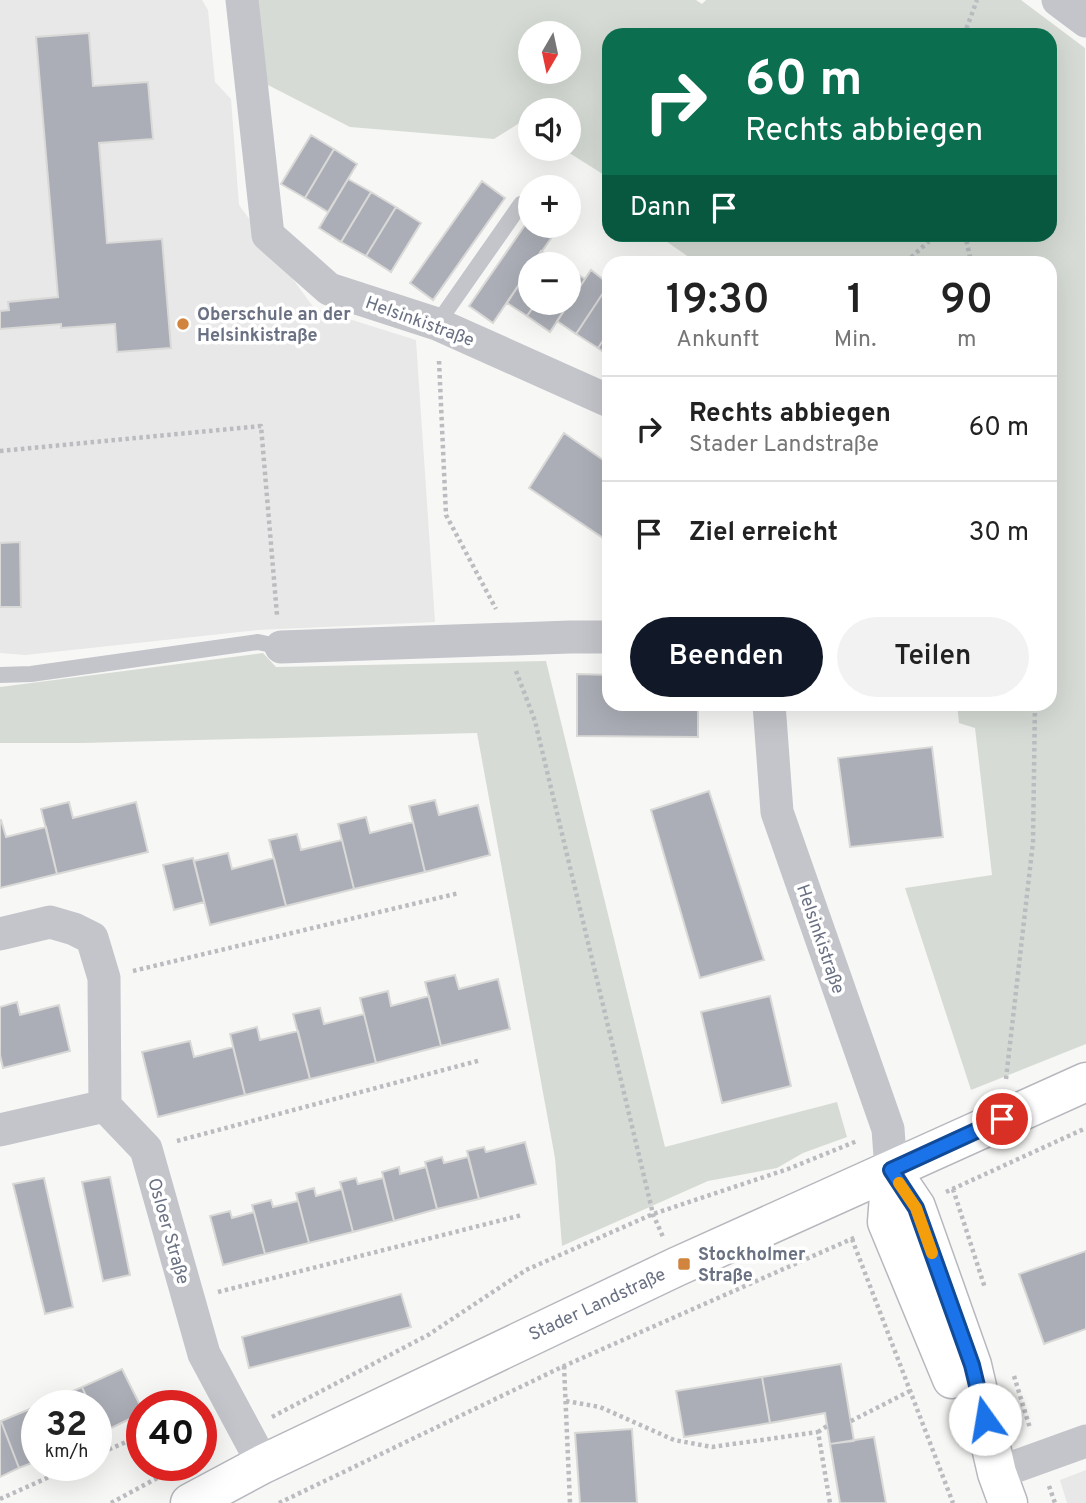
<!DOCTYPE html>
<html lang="de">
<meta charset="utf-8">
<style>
body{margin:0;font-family:Overpass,sans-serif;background:#f2f2f2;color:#222;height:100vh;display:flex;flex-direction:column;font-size:26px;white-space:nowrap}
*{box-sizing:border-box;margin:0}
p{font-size:23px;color:#767676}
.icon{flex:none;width:38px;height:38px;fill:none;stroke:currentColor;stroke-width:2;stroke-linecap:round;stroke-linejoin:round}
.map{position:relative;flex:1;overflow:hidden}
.drawer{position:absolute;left:602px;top:256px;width:455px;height:455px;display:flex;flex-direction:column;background:#fff;border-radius:21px;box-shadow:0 7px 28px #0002}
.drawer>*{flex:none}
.guide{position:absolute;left:602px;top:28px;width:455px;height:214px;border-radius:21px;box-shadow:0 7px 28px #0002;background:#0b6e4f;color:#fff;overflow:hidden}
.needle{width:46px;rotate:189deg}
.buttons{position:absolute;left:518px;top:21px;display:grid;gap:14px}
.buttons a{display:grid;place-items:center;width:63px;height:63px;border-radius:50%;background:#fff;box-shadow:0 7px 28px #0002;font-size:35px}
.speed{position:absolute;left:21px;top:1390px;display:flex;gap:14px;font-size:35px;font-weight:700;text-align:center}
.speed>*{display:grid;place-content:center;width:91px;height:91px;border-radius:50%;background:#fff;box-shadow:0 7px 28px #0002;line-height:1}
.speed small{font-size:18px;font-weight:400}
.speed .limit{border:10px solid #d22;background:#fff;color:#111}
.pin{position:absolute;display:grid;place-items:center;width:60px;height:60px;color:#fff;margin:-30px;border:4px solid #fff;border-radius:50%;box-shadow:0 2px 7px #0007}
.me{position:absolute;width:77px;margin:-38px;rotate:347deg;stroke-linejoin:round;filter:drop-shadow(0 0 5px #0008)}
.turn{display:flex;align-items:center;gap:24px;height:147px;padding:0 28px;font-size:32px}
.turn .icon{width:91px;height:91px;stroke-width:2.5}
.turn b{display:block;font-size:49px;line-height:60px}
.then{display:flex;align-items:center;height:66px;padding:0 28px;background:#0003;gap:14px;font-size:26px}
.eta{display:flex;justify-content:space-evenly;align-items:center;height:119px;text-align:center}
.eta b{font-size:42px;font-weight:600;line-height:49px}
.button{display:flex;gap:14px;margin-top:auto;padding:14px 28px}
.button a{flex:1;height:80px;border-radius:42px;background:#111827;color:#fff;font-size:28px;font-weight:600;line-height:80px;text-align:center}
.button a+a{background:#f2f2f2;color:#222}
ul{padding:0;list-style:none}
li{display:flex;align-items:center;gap:21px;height:105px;padding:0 28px;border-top:2px solid #e0e0e0}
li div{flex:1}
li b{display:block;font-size:26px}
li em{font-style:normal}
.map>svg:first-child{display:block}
.built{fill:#e8e8e8}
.green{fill:#d6dcd5;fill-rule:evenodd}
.building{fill:#acaeb7;stroke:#d9d9d7;stroke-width:2}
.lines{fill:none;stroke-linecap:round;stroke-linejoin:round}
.secondary-casing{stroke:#b6b8be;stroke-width:41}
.path{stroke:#bbbcc0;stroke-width:4.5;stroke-dasharray:3.5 3.5;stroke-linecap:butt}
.lane{stroke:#c4c5ca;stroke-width:16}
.street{stroke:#c4c5ca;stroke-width:33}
.secondary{stroke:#fff;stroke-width:38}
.route-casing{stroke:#114b97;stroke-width:18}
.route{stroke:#1a73e8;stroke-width:12}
.slow{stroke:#f59e0b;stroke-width:12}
.poi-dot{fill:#d0843d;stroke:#fff;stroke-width:2.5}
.labels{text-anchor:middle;stroke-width:7;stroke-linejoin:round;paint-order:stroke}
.poi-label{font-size:18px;font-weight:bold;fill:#6a7183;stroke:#fff;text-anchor:start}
.street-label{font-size:18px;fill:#6a7183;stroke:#fff}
</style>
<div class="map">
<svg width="1086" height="1503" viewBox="0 0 1086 1503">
<rect width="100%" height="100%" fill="#f7f7f5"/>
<path class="built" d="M 0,0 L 202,0 L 208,10 L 215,82 L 231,99 L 239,205 L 314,308 L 416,340 L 435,622 L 258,630 L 25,655 L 0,653 Z
M 1086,1470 L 1086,1503 L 1067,1503 L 1060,1480 Z"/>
<path class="green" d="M 253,0 L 696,0 L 702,4 L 706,0 L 1021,0 L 1085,48 L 1086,1044 L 971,1090 L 905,888 L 992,875 L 975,728 L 959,723 L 957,704 L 1050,704 L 1050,262 L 696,262 L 657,235 L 1050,234 L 1050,35 L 609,35 L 609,178 L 563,149 L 569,149 L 569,110 L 530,110 L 530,128 L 521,122 L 494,139 L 350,127 L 264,83 ZM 530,33 L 569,33 L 569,72 L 530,72 Z
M 263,653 L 276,667 L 546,661 L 665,1147 L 837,1102 L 847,1137 L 803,1153 L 777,1168 L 708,1181 L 562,1246 L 555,1158 L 477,733 L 82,743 L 0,743 L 0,687 Z"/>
<path class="building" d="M 89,33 L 93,86 L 148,82 L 153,139 L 99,143 L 107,243 L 162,239 L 171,348 L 117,352 L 115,324 L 61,328 L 61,324 L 0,329 L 0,311 L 9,310 L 8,302 L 58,297 L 36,37 Z
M 311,135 L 334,149 L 305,198 L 281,184 Z
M 334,149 L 357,164 L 328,212 L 305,198 Z
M 348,179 L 371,192 L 341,242 L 319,228 Z
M 482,181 L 505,198 L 433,300 L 410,283 Z
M 371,192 L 396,207 L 366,256 L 341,242 Z
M 396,207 L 421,223 L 391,272 L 366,256 Z
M 530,218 L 530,226 L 548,226 L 556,231 L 533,264 L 530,264 L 530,268 L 493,323 L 469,306 Z
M 541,251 L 561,264 L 533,264 Z
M 530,268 L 530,303 L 536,303 L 527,316 L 507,303 Z
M 569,269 L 585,279 L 550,332 L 527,316 L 536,303 L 569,303 Z
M 591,270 L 609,284 L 576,334 L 557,321 Z
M 609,284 L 609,332 L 598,348 L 576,334 Z
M 609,332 L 609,356 L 598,348 Z
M 564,433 L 609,464 L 609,542 L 529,488 Z
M 20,542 L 21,607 L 0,607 L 0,543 Z
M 577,674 L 609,675 L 609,704 L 698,704 L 698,737 L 577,736 Z
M 932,747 L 943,837 L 850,847 L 838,758 Z
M 709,791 L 764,960 L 700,978 L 651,810 Z
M 435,800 L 439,815 L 478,805 L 490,855 L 425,872 L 409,806 Z
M 69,802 L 73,818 L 136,802 L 148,852 L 57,874 L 41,809 Z
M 366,817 L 370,833 L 413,822 L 425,872 L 354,889 L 338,824 Z
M 0,820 L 1,820 L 6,837 L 46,827 L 57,874 L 0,888 Z
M 297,834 L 301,850 L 342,840 L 354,889 L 286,906 L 269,840 Z
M 228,853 L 232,869 L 274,858 L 286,906 L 210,925 L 194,861 Z
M 193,858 L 204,902 L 174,910 L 163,865 Z
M 455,975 L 459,989 L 498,979 L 510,1029 L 441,1046 L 425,982 Z
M 388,991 L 391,1006 L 429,996 L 441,1046 L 376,1063 L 360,998 Z
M 770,996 L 791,1086 L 722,1103 L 701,1012 Z
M 17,1002 L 20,1015 L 59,1005 L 70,1051 L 3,1068 L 0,1055 L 0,1007 Z
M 320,1008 L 324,1024 L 364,1014 L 376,1063 L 310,1079 L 293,1014 Z
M 257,1027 L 260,1040 L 298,1031 L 310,1079 L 245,1095 L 230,1034 Z
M 190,1041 L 194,1057 L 233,1047 L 245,1095 L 158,1117 L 142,1052 Z
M 525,1142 L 536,1184 L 479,1199 L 467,1151 L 484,1147 L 486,1152 Z
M 442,1157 L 444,1163 L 468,1157 L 479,1199 L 437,1209 L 425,1162 Z
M 399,1167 L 400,1174 L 426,1167 L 437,1209 L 394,1221 L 382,1172 Z
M 110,1177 L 130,1275 L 103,1281 L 82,1182 Z
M 44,1178 L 73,1307 L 45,1314 L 13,1184 Z
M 356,1178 L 358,1184 L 383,1178 L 394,1221 L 353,1232 L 340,1182 Z
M 314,1188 L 316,1196 L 342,1189 L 353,1232 L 309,1243 L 296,1193 Z
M 271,1200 L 273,1207 L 298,1201 L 309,1243 L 265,1254 L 252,1205 Z
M 230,1211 L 232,1218 L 254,1212 L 265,1254 L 223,1265 L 210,1216 Z
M 1086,1251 L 1086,1329 L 1044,1344 L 1019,1274 Z
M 401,1294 L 411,1327 L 249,1368 L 242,1337 Z
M 841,1364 L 854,1441 L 830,1444 L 825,1413 L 770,1423 L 762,1377 Z
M 122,1369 L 142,1409 L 142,1413 L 103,1432 L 96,1418 L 96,1405 L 90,1405 L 82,1387 Z
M 762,1377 L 770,1423 L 684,1437 L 676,1391 Z
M 82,1387 L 90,1405 L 42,1405 L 42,1404 Z
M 37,1406 L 37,1461 L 19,1468 L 1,1421 Z
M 96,1418 L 103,1432 L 96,1435 Z
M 1,1421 L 19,1468 L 0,1477 L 0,1421 Z
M 632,1429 L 637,1503 L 580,1503 L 575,1433 Z
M 874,1437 L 886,1503 L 840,1503 L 830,1444 Z"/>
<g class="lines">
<g class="secondary-casing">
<path id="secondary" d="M 891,1170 L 916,1207 L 972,1365 L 997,1473 L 1008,1503
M 891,1170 L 887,1222 L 952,1379
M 190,1503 L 263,1464 L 676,1267 L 1086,1082"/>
</g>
<path class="path" d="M 964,35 L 977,0
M 965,234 L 971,262
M 906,262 L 928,242 L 947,234
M 439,361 L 446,515 L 496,609
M 0,451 L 261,426 L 277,615
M 516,671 L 535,721 L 653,1214 L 663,1237
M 133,971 L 459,893
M 1006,1079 L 1033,842 L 1035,704
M 177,1141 L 481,1060
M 953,1189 L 985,1288
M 946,1192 L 1086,1128
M 852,1239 L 953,1503
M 218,1292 L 522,1215
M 564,1366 L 570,1503
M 1014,1376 L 1030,1428
M 566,1401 L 600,1407 L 674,1440 L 712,1447 L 818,1432 L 830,1503
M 272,1417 L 428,1335 L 526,1270 L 653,1214 L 788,1169 L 857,1141
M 851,1421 L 910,1391
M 818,1432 L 827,1426
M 96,1455 L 142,1435
M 1049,1486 L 1055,1503
M 0,1499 L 76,1465
M 111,1503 L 172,1470
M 279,1503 L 564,1366 L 856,1237"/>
<path class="lane" d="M 437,324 L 521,204
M 0,675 L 31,674 L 258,642 L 281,647"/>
<path class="street" d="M 242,0 L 268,235 L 329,289 L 437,324 L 609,401
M 1058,0 L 1086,21
M 281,647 L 570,637 L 609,637
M 769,704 L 777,812 L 888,1129 L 891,1170
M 0,934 L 50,922 L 74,929 L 92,938 L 104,978 L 105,1106
M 0,1130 L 105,1106 L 146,1149 L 204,1354 L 263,1464
M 997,1473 L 1086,1441"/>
<use href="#secondary" class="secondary"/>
</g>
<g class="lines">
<g class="route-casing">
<path id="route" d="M 985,1419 L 972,1365 L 916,1208 L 891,1170 L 1002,1119"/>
</g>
<use href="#route" class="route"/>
<path class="slow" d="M 899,1183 L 916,1208 L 932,1253"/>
</g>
<g class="poi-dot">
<circle cx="183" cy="324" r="7"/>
<rect x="677" y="1257" width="14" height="14" rx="3.5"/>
</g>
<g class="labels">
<g class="poi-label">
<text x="197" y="320">Oberschule an der<tspan x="197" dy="21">Helsinkistraße</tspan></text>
<text x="698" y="1260">Stockholmer<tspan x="698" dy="21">Straße</tspan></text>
</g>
<g class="street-label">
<text transform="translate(420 321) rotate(20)" y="6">Helsinkistraße</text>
<text transform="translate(821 939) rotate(71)" y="6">Helsinkistraße</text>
<text transform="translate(169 1231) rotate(74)" y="6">Osloer Straße</text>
<text transform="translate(597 1304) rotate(-25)" y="6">Stader Landstraße</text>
</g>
</g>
</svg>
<div class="buttons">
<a><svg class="needle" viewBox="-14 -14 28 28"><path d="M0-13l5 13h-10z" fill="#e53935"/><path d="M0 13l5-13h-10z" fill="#767676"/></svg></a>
<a><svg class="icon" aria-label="sound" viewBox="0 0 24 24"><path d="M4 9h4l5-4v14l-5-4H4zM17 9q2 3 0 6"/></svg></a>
<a>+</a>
<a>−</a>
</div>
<div class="speed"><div>32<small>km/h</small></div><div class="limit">40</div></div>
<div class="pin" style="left:1002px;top:1119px;background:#d93025"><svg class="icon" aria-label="arrive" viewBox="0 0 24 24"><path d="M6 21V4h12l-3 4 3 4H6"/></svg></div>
<svg class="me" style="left:985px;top:1419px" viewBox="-20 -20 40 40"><circle r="19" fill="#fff"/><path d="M0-13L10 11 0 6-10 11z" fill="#1a73e8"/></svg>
<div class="guide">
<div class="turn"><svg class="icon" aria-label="right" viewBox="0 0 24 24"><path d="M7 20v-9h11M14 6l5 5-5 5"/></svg><div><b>60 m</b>Rechts abbiegen</div></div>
<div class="then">Dann<svg class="icon" aria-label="arrive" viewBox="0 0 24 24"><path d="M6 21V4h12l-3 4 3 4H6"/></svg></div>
</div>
<section class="drawer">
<div class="eta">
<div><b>19:30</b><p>Ankunft</p></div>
<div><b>1</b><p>Min.</p></div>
<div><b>90</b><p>m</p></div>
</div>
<ul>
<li><svg class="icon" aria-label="right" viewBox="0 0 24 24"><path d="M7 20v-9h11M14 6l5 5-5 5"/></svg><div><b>Rechts abbiegen</b><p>Stader Landstraße</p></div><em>60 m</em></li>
<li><svg class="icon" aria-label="arrive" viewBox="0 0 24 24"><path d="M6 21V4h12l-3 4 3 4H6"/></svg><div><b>Ziel erreicht</b></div><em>30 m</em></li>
</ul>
<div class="button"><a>Beenden</a><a>Teilen</a></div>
</section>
</div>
